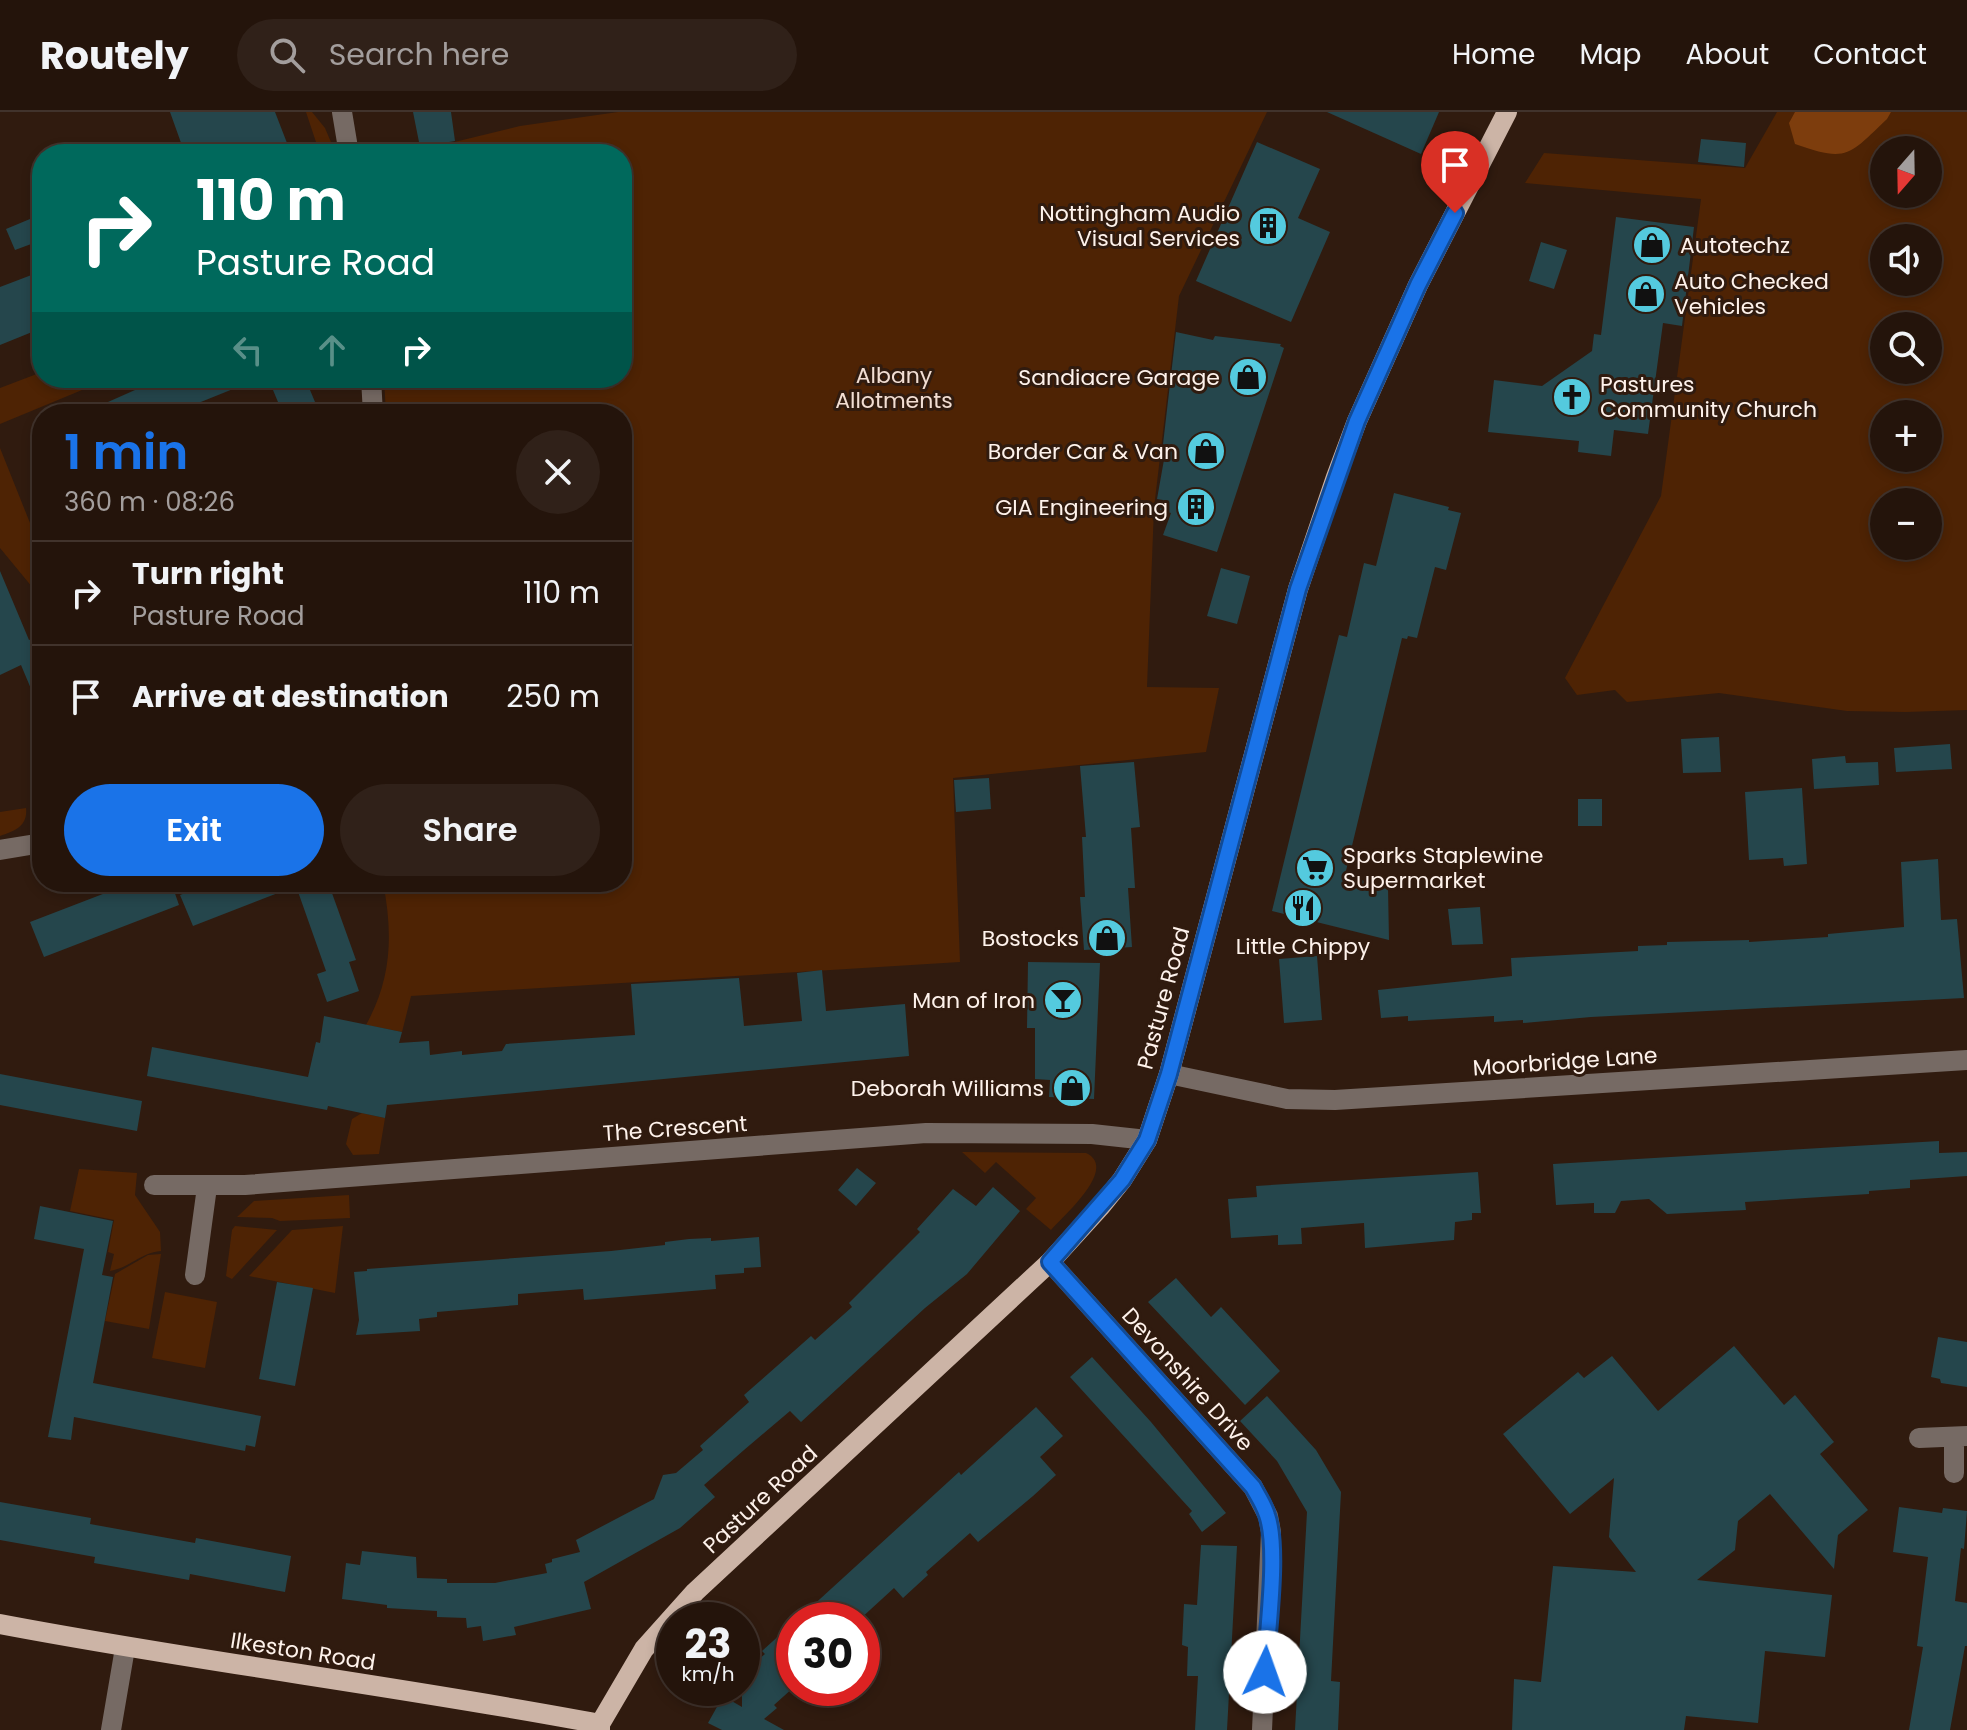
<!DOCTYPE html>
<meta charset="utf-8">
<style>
body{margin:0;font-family:Poppins,sans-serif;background:#302119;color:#f1f3f6;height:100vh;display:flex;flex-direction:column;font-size:30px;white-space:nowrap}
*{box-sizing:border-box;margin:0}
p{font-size:26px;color:#a39e9d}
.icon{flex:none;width:44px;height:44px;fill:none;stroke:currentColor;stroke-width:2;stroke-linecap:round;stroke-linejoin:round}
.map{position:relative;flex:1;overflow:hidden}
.sheet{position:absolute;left:32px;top:292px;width:600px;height:488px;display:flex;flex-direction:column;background:#24140b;border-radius:32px;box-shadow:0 4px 12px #0003,0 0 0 2px #41332c}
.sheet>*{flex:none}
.top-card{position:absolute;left:32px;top:32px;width:600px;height:244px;border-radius:32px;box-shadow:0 4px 12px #0003,0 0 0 2px #41332c;background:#00695c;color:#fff;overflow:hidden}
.needle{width:52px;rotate:200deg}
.controls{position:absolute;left:1870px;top:24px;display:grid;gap:16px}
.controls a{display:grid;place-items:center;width:72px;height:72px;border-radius:50%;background:#24140b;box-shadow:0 4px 12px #0003,0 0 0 2px #41332c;font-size:40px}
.speed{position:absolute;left:656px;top:1490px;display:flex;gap:16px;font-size:40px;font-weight:700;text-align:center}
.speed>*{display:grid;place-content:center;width:104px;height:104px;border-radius:50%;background:#24140b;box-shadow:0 4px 12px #0003,0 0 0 2px #41332c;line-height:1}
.speed small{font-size:20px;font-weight:400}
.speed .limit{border:12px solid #d22;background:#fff;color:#111}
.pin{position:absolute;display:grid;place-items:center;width:68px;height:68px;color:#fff;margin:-82px -34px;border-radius:50% 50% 50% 0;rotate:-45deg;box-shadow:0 0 8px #0007}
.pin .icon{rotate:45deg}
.me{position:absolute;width:88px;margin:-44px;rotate:3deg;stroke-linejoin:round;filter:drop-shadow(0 0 6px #0008)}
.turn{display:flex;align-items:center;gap:28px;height:168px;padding:0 32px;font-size:36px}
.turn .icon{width:104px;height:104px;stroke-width:2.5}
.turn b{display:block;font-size:56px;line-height:68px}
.lanes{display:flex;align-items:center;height:76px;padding:0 32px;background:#0003;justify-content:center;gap:40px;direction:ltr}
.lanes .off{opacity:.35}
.round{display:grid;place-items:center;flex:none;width:84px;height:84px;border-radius:42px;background:#302119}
.overview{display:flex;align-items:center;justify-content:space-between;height:136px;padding:0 32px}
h1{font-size:48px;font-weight:600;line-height:60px;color:#1a73e8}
.button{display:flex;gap:16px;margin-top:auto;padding:16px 32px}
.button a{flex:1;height:92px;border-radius:48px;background:#1a73e8;color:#fff;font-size:32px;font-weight:600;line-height:92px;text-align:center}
.button a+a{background:#302119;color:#f1f3f6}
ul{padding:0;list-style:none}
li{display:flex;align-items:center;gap:24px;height:104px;padding:0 32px;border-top:2px solid #41332c}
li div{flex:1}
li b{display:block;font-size:30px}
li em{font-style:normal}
header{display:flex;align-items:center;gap:48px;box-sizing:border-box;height:112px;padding:0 40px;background:#24140b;border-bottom:2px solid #41332c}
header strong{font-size:38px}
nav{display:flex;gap:44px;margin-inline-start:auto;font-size:28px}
.search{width:560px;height:72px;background:#302119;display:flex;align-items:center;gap:20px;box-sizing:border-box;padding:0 28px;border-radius:44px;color:#a39e9d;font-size:30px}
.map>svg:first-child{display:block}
.green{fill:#4e2304;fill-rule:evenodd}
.forest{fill:#7d3d0d}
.building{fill:#25464c}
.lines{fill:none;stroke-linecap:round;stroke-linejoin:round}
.minor{stroke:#766a64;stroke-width:20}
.major{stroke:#ccb4a6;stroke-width:20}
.route-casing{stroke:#114b97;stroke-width:20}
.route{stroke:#1a73e8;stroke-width:14}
.labels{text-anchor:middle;stroke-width:6;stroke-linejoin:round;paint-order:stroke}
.poi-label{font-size:22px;fill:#fef2eb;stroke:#301b0f;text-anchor:end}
.park-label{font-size:22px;fill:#f2ded3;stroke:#301b0f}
.street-label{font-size:22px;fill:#fef2eb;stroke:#301b0f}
</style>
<header>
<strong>Routely</strong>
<div class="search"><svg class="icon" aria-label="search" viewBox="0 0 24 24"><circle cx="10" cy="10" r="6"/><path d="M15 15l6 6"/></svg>Search here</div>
<nav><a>Home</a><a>Map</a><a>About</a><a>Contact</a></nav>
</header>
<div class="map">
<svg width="1967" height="1618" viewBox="0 0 1967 1618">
<rect width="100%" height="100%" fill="#301b0f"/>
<path class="green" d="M 306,0 L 312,0 L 325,16 L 336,42 L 320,42 Z
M 618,0 L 1267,0 L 1179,184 L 1154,396 L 1147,575 L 1219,576 L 1206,640 L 953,666 L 960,850 L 411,884 L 402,920 L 366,913 C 392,866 393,822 383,770 L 622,770 L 622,302 L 386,302 L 384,266 L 622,266 L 622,42 L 405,42 L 520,14 Z
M 1777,0 L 1967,0 L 1967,598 L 1906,600 L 1847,599 L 1719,581 L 1627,590 L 1615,578 L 1577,583 L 1565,566 L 1661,384 L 1701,87 L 1525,71 L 1544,41 L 1745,56 ZM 1884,38 L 1928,38 L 1928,82 L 1884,82 ZM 1884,126 L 1928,126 L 1928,170 L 1884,170 ZM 1884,214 L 1928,214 L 1928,258 L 1884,258 ZM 1884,302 L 1928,302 L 1928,346 L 1884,346 ZM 1884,390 L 1928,390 L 1928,434 L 1884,434 Z
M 42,260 L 42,266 L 111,266 L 0,312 L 0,276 Z
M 0,336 L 42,441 L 42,487 L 0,436 Z
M 26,696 C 28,714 15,719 0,724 L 0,700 Z
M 362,1001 L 385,1006 L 379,1042 L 353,1043 L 346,1032 L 352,1007 Z
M 962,1040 L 1086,1041 C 1119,1056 1063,1104 1051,1118 L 1026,1097 L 1036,1086 L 996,1050 L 985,1061 Z
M 79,1057 L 137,1061 L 135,1083 L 160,1120 L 161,1139 C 140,1141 129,1156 110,1159 L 114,1142 L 108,1140 L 114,1108 L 70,1099 Z
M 349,1083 L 350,1106 L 280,1109 L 272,1106 L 237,1105 L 254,1089 Z
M 235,1114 L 277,1118 L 232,1167 L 226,1164 L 232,1118 Z
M 343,1114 L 335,1181 L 249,1164 L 292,1118 Z
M 161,1142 L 149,1217 L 105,1209 L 115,1162 L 148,1143 Z
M 165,1180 L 217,1190 L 205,1256 L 152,1246 Z"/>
<path class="forest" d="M 1795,0 L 1891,0 L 1887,7 C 1849,43 1848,51 1795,32 L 1789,11 Z"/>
<path class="building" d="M 170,0 L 275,0 L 287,31 L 274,37 L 276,42 L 185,42 Z
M 413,0 L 451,0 L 455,29 L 420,35 Z
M 1327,0 L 1439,0 L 1421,42 Z
M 1701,27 L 1746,31 L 1744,55 L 1698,50 Z
M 1257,30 L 1320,57 L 1298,106 L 1330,120 L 1291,210 L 1196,169 Z
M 42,102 L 42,128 L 15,138 L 6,117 Z
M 1616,105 L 1694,115 L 1682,214 L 1663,211 L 1648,322 L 1614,318 L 1611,344 L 1578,340 L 1579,329 L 1488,320 L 1494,268 L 1542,274 L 1592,239 L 1594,222 L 1601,223 Z
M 1541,130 L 1567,138 L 1554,177 L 1529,169 Z
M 42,159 L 42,216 L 0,233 L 0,175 Z
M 1176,220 L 1213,228 L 1215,224 L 1281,232 L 1280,234 L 1284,236 L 1217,440 L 1163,423 L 1171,401 L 1160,398 L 1163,388 L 1157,387 L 1165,342 L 1162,341 Z
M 162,266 L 258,266 L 258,267 L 171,302 L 81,302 Z
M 268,266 L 305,266 L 320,302 L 283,302 Z
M 1394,381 L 1449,395 L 1448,398 L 1461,401 L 1446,458 L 1435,455 L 1417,526 L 1408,524 L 1407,527 L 1402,526 L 1345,763 L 1388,776 L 1389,828 L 1272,799 L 1339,523 L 1347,525 L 1364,451 L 1376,454 Z
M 1221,456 L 1250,464 L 1237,512 L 1207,504 Z
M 0,459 L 29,528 L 42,523 L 42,603 L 21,553 L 0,563 Z
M 1719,625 L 1721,660 L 1683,661 L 1681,627 Z
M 1950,632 L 1952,657 L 1896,660 L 1894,636 Z
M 1845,644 L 1846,651 L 1878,650 L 1879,673 L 1814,677 L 1812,647 Z
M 1134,650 L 1140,715 L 1131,716 L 1135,776 L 1128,776 L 1132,835 L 1084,838 L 1080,785 L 1085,785 L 1082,725 L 1086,725 L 1080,654 Z
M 989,666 L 991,697 L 956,700 L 954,668 Z
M 1802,676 L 1807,752 L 1784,754 L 1783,746 L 1749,748 L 1745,680 Z
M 1578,687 L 1602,687 L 1602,714 L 1578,714 Z
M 1938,747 L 1941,808 L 1957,807 L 1964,886 L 1591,905 L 1523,911 L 1523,908 L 1494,910 L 1494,904 L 1408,909 L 1408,904 L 1381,906 L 1378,878 L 1512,864 L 1511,846 L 1638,839 L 1638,834 L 1667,833 L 1667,830 L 1749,828 L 1749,830 L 1828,825 L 1828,822 L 1904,815 L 1901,750 Z
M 134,770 L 171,770 L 179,793 L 44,845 L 30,810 Z
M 214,770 L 328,770 L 356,848 L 349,850 L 359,879 L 327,890 L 317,862 L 326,859 L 296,774 L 193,814 L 180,783 Z
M 1480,795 L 1483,832 L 1452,833 L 1448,797 Z
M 1317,844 L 1322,908 L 1284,911 L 1279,847 Z
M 1028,850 L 1100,851 L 1094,987 L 1049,985 L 1050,968 L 1035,967 L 1035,916 L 1027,916 Z
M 822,858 L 826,899 L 905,892 L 909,944 L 387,993 L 385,1006 L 328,994 L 327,998 L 147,964 L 152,935 L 308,965 L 316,930 L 320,931 L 324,904 L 402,920 L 399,931 L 429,929 L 430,943 L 462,939 L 462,943 L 502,939 L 506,932 L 635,923 L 631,872 L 739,866 L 744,914 L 802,909 L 797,861 Z
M 0,962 L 142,989 L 137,1019 L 0,993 Z
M 1939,1029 L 1939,1041 L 1967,1040 L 1967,1064 L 1910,1068 L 1910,1076 L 1869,1079 L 1869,1082 L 1745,1090 L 1746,1098 L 1667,1102 L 1649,1087 L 1621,1089 L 1615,1101 L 1594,1101 L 1594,1091 L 1556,1093 L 1553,1052 Z
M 857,1056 L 876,1071 L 856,1094 L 838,1078 Z
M 1478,1060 L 1481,1101 L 1472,1101 L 1472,1108 L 1455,1110 L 1454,1128 L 1365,1136 L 1364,1111 L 1301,1116 L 1302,1132 L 1278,1133 L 1278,1123 L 1231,1126 L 1228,1087 L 1257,1085 L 1256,1074 Z
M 993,1075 L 1020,1099 L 967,1162 L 925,1196 L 801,1310 L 790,1299 L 744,1338 L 704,1373 L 715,1385 L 680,1416 L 584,1470 L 591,1497 L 514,1515 L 516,1523 L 483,1529 L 481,1514 L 467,1516 L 466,1506 L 437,1505 L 437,1499 L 387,1496 L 387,1493 L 342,1487 L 346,1451 L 360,1453 L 362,1439 L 416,1445 L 417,1466 L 447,1467 L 447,1471 L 495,1471 L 547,1461 L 545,1452 L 552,1450 L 552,1447 L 580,1440 L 576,1428 L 654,1387 L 663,1363 L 676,1361 L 703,1338 L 700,1334 L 749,1290 L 744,1283 L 811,1224 L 815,1228 L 852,1195 L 849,1191 L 920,1120 L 917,1117 L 953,1077 L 976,1094 Z
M 40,1094 L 113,1109 L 102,1163 L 113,1165 L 93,1271 L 261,1304 L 255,1335 L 246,1333 L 245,1339 L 74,1305 L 71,1328 L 48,1325 L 84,1137 L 34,1127 Z
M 759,1125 L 761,1155 L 744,1156 L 744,1161 L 715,1163 L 716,1177 L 584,1188 L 583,1177 L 518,1182 L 518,1193 L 437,1200 L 437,1205 L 419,1207 L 420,1219 L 356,1223 L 359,1208 L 354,1160 L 367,1159 L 367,1157 L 611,1139 L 665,1133 L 665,1130 L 689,1127 L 711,1126 L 711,1129 Z
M 1176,1166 L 1211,1205 L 1221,1195 L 1280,1259 L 1245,1293 L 1148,1190 Z
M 277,1170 L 313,1176 L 295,1274 L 259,1267 Z
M 1938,1225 L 1967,1230 L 1967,1275 L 1941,1271 L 1940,1267 L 1931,1265 Z
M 1734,1234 L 1784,1293 L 1795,1283 L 1834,1330 L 1820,1342 L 1868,1398 L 1838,1423 L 1834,1457 L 1770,1382 L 1738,1409 L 1735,1438 L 1697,1468 L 1832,1483 L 1825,1545 L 1765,1539 L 1758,1611 L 1686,1604 L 1684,1618 L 1512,1618 L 1514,1567 L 1541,1570 L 1553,1454 L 1636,1460 L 1609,1425 L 1614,1366 L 1570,1402 L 1503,1322 L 1578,1260 L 1584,1266 L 1612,1244 L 1658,1299 Z
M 1092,1245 L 1151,1310 L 1226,1401 L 1202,1420 L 1189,1402 L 1192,1399 L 1070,1265 Z
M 1267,1284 L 1316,1338 L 1341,1380 L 1331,1569 L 1340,1570 L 1338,1618 L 1295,1618 L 1307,1400 L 1277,1349 L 1240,1309 Z
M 1036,1295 L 1063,1324 L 1040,1345 L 1056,1363 L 1033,1384 L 978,1430 L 970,1421 L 926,1460 L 928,1463 L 903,1486 L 894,1476 L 859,1508 L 797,1508 L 959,1360 L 961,1363 Z
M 0,1390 L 91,1406 L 90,1412 L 195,1431 L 196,1426 L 291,1444 L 285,1480 L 190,1462 L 189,1468 L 94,1451 L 95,1445 L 0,1428 Z
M 1899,1395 L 1942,1401 L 1943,1396 L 1967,1399 L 1964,1437 L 1961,1436 L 1955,1489 L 1967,1491 L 1967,1534 L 1965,1534 L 1950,1618 L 1909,1618 L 1923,1535 L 1917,1534 L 1928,1445 L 1893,1440 Z
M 1201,1433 L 1237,1434 L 1227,1618 L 1195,1618 L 1198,1564 L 1187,1564 L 1188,1535 L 1182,1533 L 1184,1492 L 1197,1493 Z
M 794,1510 L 794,1575 L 774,1593 L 777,1596 L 764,1607 L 784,1618 L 722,1618 L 708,1611 L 723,1584 L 742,1595 L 742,1562 L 765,1542 L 762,1539 Z"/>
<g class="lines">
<path class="minor" d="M 342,0 L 349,42
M 371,266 L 373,302
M 0,738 L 42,731
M 1169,962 L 1287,987 L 1335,988 L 1967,948
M 154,1073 L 245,1073 L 926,1021 L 1092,1022 L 1147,1028
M 1050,1150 L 1253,1375 L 1268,1404 L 1271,1420 L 1262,1618
M 195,1163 L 207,1075
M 1919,1326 L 1967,1324
M 1954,1361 L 1954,1325
M 111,1618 L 125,1536"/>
<path class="major" d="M 0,1512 C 199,1550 400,1574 600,1612
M 600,1618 L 600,1612 L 644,1537 L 695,1480 L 1050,1150 L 1101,1094 L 1122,1068 L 1147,1028 L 1169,962 L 1298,477 L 1336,365 L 1357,309 L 1418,173 L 1507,0"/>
</g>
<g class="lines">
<g class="route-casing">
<path id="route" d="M 1265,1560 C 1267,1521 1279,1437 1267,1403 C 1264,1393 1258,1384 1253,1375 L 1050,1150 L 1122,1068 L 1147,1028 L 1169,962 L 1298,477 L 1357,309 L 1418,173 L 1455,101"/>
</g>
<use href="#route" class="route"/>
</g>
<defs>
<g id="building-disc" transform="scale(2)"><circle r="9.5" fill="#54cade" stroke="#301b0f"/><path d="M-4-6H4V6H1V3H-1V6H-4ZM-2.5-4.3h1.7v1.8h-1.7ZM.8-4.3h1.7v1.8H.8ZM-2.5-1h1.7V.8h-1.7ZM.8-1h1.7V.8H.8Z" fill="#111"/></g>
<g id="shop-disc" transform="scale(2)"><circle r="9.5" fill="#54cade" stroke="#301b0f"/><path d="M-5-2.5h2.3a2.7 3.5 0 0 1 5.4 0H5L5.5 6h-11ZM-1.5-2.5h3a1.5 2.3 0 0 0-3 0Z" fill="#111"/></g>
<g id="church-disc" transform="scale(2)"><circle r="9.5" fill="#54cade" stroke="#301b0f"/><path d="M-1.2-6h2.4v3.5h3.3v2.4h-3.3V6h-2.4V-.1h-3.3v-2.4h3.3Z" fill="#111"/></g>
<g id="supermarket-disc" transform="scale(2)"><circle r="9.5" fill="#54cade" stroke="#301b0f"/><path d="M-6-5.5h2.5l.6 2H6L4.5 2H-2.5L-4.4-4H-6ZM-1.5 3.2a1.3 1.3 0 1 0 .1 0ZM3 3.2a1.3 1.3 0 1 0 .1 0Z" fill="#111"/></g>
<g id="restaurant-disc" transform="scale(2)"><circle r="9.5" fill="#54cade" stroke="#301b0f"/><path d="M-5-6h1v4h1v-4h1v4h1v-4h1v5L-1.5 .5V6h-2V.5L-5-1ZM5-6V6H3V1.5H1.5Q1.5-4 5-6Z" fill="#111"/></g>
<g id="bar-disc" transform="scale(2)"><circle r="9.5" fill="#54cade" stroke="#301b0f"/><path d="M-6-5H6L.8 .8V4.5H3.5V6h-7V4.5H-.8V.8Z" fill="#111"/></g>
</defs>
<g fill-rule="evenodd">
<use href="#building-disc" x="1268" y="114"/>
<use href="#shop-disc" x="1652" y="133"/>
<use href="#shop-disc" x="1646" y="182"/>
<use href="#shop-disc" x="1248" y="265"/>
<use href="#church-disc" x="1572" y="285"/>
<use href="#shop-disc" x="1206" y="339"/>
<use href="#building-disc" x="1196" y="395"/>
<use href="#supermarket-disc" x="1315" y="756"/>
<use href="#restaurant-disc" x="1303" y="796"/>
<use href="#shop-disc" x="1107" y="826"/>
<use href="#bar-disc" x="1063" y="888"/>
<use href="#shop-disc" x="1072" y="976"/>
</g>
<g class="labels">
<g class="poi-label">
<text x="1240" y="109">Nottingham Audio<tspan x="1240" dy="25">Visual Services</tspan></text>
<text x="1680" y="141" text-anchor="start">Autotechz</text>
<text x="1674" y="177" text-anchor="start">Auto Checked<tspan x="1674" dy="25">Vehicles</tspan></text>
<text x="1220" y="273">Sandiacre Garage</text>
<text x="1600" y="280" text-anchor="start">Pastures<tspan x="1600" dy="25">Community Church</tspan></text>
<text x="1178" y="347">Border Car &amp; Van</text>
<text x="1168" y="403">GIA Engineering</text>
<text x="1343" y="751" text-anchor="start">Sparks Staplewine<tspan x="1343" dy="25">Supermarket</tspan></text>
<text x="1079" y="834">Bostocks</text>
<text x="1303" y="842" text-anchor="middle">Little Chippy</text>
<text x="1035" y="896">Man of Iron</text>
<text x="1044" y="984">Deborah Williams</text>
</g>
<g class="park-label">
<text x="894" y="271">Albany<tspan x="894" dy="25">Allotments</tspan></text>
</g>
<g class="street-label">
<text transform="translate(1163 886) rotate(-75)" y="8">Pasture Road</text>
<text transform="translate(1565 949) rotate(-4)" y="8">Moorbridge Lane</text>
<text transform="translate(675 1016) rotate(-4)" y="8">The Crescent</text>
<text transform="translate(1188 1267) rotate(48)" y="8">Devonshire Drive</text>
<text transform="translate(760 1387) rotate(-43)" y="8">Pasture Road</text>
<text transform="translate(303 1539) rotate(9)" y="8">Ilkeston Road</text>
</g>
</g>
</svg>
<div class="controls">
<a><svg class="needle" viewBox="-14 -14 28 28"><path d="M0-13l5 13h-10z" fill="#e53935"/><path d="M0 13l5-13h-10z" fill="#a39e9d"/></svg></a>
<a><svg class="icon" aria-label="sound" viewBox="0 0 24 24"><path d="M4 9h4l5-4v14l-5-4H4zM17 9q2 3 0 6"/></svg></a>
<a><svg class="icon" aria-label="search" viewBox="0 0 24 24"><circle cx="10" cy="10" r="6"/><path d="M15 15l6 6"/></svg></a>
<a>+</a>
<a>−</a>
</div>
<div class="speed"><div>23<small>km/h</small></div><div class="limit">30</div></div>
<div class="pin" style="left:1455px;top:101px;background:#d93025"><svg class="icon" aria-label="arrive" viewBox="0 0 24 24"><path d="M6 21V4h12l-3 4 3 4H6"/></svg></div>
<svg class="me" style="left:1265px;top:1560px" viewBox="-20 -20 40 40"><circle r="19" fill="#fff"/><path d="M0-13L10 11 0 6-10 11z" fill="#1a73e8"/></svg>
<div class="top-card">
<div class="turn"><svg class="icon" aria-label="right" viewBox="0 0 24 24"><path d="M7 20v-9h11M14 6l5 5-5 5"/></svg><div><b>110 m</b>Pasture Road</div></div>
<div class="lanes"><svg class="icon off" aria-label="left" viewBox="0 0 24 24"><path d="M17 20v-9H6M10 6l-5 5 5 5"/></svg><svg class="icon off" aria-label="ahead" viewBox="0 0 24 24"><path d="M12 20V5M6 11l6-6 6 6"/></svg><svg class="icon" aria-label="right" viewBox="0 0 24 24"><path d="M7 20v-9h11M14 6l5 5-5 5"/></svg></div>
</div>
<section class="sheet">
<div class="overview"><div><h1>1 min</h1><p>360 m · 08:26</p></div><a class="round"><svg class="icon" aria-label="close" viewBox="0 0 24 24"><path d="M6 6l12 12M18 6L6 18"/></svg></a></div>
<ul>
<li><svg class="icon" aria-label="right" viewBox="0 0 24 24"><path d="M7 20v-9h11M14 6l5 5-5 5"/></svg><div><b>Turn right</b><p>Pasture Road</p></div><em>110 m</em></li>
<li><svg class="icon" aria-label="arrive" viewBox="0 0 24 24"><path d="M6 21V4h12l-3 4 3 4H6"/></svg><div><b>Arrive at destination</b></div><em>250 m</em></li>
</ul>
<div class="button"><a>Exit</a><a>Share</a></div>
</section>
</div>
